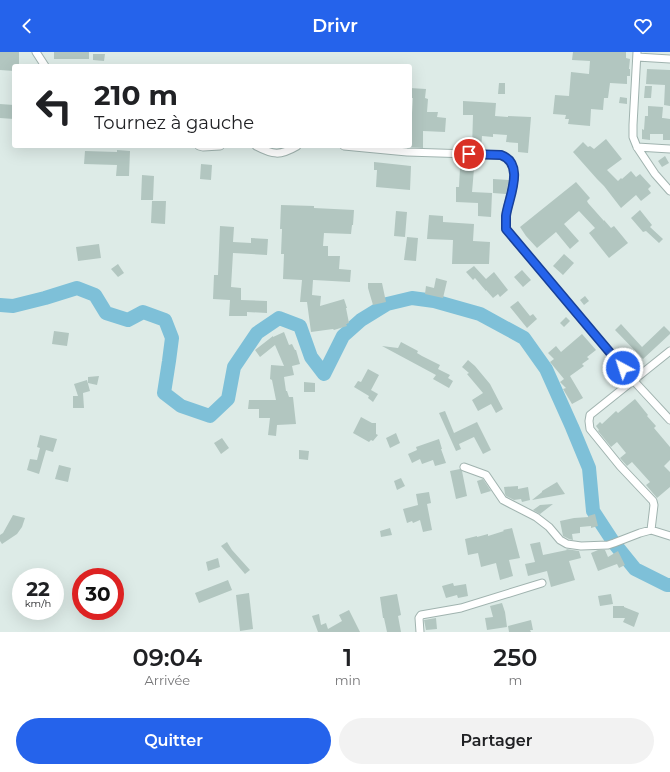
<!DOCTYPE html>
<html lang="fr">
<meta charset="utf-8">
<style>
body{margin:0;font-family:Montserrat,sans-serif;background:#f2f2f2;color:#202124;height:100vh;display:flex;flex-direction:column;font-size:15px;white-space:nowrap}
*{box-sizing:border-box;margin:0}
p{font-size:13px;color:#757577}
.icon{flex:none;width:22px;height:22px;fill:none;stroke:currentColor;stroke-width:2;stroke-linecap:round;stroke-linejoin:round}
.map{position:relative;height:580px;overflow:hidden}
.sheet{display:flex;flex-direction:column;background:#fff;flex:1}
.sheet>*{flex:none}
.hud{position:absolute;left:12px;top:12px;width:400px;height:84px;border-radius:4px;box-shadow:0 4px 16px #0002;background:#fff;color:#202124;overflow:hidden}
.speed{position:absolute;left:12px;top:516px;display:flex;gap:8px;font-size:20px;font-weight:700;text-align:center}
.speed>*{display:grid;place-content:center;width:52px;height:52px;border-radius:50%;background:#fff;box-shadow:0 4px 16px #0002;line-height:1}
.speed small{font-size:10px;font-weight:400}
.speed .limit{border:6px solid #d22;background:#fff;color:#111}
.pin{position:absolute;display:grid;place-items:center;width:34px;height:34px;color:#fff;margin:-17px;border:2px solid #fff;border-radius:50%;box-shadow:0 1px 4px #0007}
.me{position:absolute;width:44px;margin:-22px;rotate:320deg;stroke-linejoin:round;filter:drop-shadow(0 0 3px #0008)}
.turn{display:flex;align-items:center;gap:14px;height:84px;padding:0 16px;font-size:18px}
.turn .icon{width:52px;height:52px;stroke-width:2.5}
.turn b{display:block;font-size:28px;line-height:34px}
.eta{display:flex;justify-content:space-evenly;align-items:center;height:68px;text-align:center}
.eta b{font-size:24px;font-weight:600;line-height:28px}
.primary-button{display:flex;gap:8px;margin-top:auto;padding:8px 16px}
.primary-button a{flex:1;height:46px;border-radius:24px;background:#2563eb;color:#fff;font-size:16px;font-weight:600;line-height:46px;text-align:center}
.primary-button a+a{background:#f2f2f2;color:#202124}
header{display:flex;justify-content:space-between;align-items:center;height:52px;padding:0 16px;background:#2563eb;color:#fff;font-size:18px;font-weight:600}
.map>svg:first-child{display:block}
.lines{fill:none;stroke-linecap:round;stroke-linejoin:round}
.river{stroke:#7ec0d8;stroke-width:14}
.building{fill:#b2c6c0}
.minor-casing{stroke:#a0b3af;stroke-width:9}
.minor{stroke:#fff;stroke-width:7}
.route-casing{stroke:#184099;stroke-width:10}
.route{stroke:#2563eb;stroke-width:7}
</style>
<header><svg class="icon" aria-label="back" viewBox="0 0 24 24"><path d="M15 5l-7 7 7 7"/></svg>Drivr<svg class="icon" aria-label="heart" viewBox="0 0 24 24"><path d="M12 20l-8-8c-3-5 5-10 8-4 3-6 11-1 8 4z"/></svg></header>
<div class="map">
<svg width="670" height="580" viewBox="0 0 670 580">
<rect width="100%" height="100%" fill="#ddebe7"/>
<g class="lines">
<path class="river" d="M 0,253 L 13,254 L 45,246 L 77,236 L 95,243 L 106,261 L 128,268 L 143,260 L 165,268 L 172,286 L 169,309 L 164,341 L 181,354 L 210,364 L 228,347 L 234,315 L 257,281 L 279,266 L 300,274 L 311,305 L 324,322 L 343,284 L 361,268 L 387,252 L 412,246 L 434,249 L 480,262 L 524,286 L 546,317 L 572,375 L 589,416 L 593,459 L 614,491 L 635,517 L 667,533 L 670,533"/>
</g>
<path class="building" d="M 0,0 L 19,0 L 19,14 L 14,14 L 14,19 L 0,18 Z
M 54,0 L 89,0 L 89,7 L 54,7 Z
M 573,0 L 626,0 L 626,6 L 630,7 L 629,17 L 630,17 L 630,24 L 627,24 L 627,32 L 610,31 L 608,46 L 604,46 L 603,58 L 591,57 L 590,74 L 568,72 L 569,67 L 565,67 L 566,63 L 553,62 L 555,43 L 569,44 L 571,20 L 589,22 L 590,9 L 572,8 Z
M 93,2 L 105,2 L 104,9 L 93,8 Z
M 647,17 L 670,18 L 670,54 L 664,53 L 665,33 L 646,32 Z
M 499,31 L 505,31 L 505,42 L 498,42 Z
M 645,34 L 652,34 L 651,46 L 644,46 Z
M 410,36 L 426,37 L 425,46 L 428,47 L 427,60 L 438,60 L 437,65 L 446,66 L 445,80 L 423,79 L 423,96 L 410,95 L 410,61 L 412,61 L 413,46 L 410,46 Z
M 620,45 L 627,46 L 627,52 L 619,51 Z
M 463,49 L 496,51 L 495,64 L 508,65 L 508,64 L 531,65 L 528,101 L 518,100 L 518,91 L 506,90 L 507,83 L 493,82 L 493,85 L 482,84 L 481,97 L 472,97 L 473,63 L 463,63 Z
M 0,52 L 14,53 L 14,67 L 0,66 Z
M 648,54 L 663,55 L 662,66 L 663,66 L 670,67 L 670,88 L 663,88 L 663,82 L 650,82 L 650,88 L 642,87 L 642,77 L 644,78 L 645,64 L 648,64 Z
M 606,87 L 622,107 L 607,118 L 618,129 L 621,126 L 622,127 L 631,119 L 636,125 L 640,122 L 651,134 L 648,137 L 651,141 L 641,149 L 636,143 L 621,156 L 604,134 L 597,127 L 573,100 L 583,90 L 588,95 L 590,94 L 594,97 Z
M 117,98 L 130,99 L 129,124 L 116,124 L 117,113 L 84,112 L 85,99 L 117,100 Z
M 665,104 L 669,111 L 662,115 L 658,109 Z
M 374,110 L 411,114 L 410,138 L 376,135 L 377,118 L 374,118 Z
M 201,112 L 212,113 L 211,128 L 200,127 Z
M 460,116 L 474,117 L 472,140 L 492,141 L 491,165 L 478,164 L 478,151 L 456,150 L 456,135 L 459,135 Z
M 142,123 L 154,124 L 153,148 L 141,148 Z
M 493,127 L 509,128 L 506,142 L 493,141 Z
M 576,130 L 590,146 L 587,149 L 588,151 L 604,169 L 604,168 L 611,176 L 614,174 L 628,191 L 609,206 L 589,181 L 595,176 L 579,159 L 564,172 L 579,189 L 570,197 L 556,180 L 537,196 L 526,184 L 520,175 Z
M 152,149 L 166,149 L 165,172 L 151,171 Z
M 281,153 L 314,154 L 314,156 L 354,158 L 353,173 L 352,173 L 351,182 L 324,181 L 323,194 L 328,194 L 328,204 L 340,204 L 339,217 L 351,218 L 350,230 L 314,228 L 313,228 L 312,243 L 321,244 L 320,254 L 344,247 L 347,256 L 346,256 L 349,271 L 346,272 L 347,274 L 334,278 L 333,277 L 311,280 L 307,250 L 300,250 L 302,228 L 283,227 L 284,202 L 281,202 L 282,177 L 280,177 Z
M 640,158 L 652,173 L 650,175 L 663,187 L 659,191 L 646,179 L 643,180 L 631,166 Z
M 396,159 L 407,160 L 405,185 L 394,184 Z
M 429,163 L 443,164 L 443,170 L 474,172 L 473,189 L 490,190 L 489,212 L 452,212 L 453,188 L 427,187 Z
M 220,174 L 234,175 L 233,190 L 251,191 L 251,186 L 268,187 L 267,203 L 233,201 L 231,235 L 241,236 L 241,248 L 267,249 L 267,261 L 247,260 L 247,264 L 229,264 L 230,248 L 213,247 L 214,223 L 218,223 Z
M 407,185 L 418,186 L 416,209 L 404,208 Z
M 99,192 L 101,206 L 78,209 L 76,195 Z
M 564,202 L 574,211 L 563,223 L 553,214 Z
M 118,212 L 124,221 L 118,225 L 111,217 Z
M 474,214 L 486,227 L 494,220 L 508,238 L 500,245 L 498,242 L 493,246 L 486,238 L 486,239 L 475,226 L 473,228 L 466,220 Z
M 522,218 L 531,228 L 523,235 L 514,225 Z
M 436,226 L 447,229 L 443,246 L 425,242 L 426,234 L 434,236 Z
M 368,231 L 382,231 L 386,250 L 373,253 L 368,236 Z
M 585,244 L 589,249 L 584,253 L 580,248 Z
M 518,249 L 530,264 L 533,262 L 537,267 L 527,276 L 510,255 Z
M 566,265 L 570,269 L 564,275 L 560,271 Z
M 621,272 L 642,295 L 664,274 L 670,280 L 670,282 L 643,307 L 615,278 Z
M 54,279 L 69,281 L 67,294 L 52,292 Z
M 284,280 L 289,293 L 292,292 L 295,298 L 296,298 L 300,312 L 292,314 L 294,323 L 284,325 L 286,339 L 287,339 L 289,345 L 293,345 L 296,372 L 277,373 L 276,384 L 268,383 L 270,366 L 259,366 L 259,357 L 248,357 L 249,348 L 276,348 L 272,328 L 270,327 L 271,313 L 284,314 L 275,293 L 260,305 L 255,298 L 273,284 L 273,285 Z
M 582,282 L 596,298 L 587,305 L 589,307 L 582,312 L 584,314 L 570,324 L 583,346 L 572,352 L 563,337 L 566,336 L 560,330 L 564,327 L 550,310 L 554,307 L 548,301 L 556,294 L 561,300 Z
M 401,290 L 418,299 L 417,301 L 422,304 L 440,313 L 438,317 L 450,323 L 448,326 L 453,329 L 449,336 L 433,327 L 436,323 L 382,294 L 398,296 Z
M 468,308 L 475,314 L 490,332 L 503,357 L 496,361 L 491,352 L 478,359 L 472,348 L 483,341 L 467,322 L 469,321 L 462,315 Z
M 368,317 L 379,323 L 371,338 L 378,342 L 373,350 L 368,346 L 369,344 L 354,335 L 358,329 L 361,330 Z
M 99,324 L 97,333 L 88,331 L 88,325 Z
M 87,328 L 90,339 L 83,341 L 84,356 L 73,356 L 73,344 L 78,344 L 74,332 Z
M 304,330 L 315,331 L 315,340 L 304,340 Z
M 635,347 L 648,363 L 647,364 L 656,374 L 654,376 L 670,395 L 670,408 L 664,414 L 670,420 L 670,435 L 657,446 L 646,433 L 650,430 L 632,410 L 627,414 L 620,406 L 626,401 L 617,390 L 611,395 L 598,379 L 599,378 L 596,374 L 600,370 L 602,372 L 616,359 L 618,361 Z
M 445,359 L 454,381 L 477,370 L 491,398 L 483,402 L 474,385 L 459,392 L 461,397 L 456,399 L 439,361 Z
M 361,365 L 372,371 L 376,371 L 376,382 L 378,383 L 373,389 L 371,388 L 369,390 L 353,381 Z
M 396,381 L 400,391 L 390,396 L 386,386 Z
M 40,383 L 57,387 L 53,400 L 46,398 L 39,422 L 27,418 L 30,407 L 37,408 L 40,396 L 37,395 Z
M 222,386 L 229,396 L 221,402 L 214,391 Z
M 439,387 L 442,397 L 441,397 L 446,411 L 435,414 L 433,408 L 422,412 L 420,407 L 412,411 L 408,402 L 417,398 L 416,395 Z
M 299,398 L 309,399 L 308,408 L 299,407 Z
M 59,413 L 71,416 L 68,430 L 55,427 Z
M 460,417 L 462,419 L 467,444 L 456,447 L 450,419 Z
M 401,426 L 405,434 L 397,438 L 394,429 Z
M 483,427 L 491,439 L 481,442 L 477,429 Z
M 557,430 L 565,442 L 532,448 L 542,440 L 542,439 Z
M 518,434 L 518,437 L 528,435 L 530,448 L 522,450 L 521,447 L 514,448 L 506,444 L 505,442 L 504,435 Z
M 429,440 L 431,451 L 427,452 L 432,478 L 423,480 L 420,468 L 413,471 L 412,469 L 407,471 L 403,457 L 418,453 L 416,442 Z
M 553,452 L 540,462 L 533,458 L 540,453 Z
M 595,462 L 598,474 L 591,476 L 591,474 L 580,475 L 580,481 L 572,482 L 573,488 L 569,487 L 563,484 L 560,469 L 574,466 L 589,465 L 588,464 Z
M 13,463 L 25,466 L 22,475 L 17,482 L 2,492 L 0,489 L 0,483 L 3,481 Z
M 390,476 L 392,483 L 381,485 L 380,479 Z
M 512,476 L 520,506 L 509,508 L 513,524 L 500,528 L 496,511 L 481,515 L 478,501 L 468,503 L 465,487 L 477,484 L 477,485 L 488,482 L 488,484 L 504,479 L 503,478 Z
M 227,490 L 232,498 L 250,518 L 245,522 L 221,494 Z
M 540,490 L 543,503 L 567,498 L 566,497 L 579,499 L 581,506 L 569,509 L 575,528 L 551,535 L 547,519 L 528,524 L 525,512 L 535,510 L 530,492 Z
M 598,498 L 605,498 L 608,505 L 618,499 L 625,513 L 619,516 L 617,512 L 598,519 L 591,501 Z
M 218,506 L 220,515 L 208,519 L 206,510 Z
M 228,528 L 232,538 L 199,551 L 195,541 Z
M 453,531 L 454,534 L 466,532 L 468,544 L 458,546 L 457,543 L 446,546 L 442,534 Z
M 249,541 L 253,577 L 240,579 L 236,543 Z
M 397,542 L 401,563 L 398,564 L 401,580 L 387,580 L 384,566 L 383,566 L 380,545 Z
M 611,542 L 613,552 L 600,554 L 598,544 Z
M 502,551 L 505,560 L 507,575 L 487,578 L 485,566 L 493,565 L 490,554 Z
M 613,554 L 624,554 L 624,555 L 639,561 L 634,575 L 623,570 L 625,566 L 613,566 Z
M 349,558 L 360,580 L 318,580 L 312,564 L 319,562 L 321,573 L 326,571 L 328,577 L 342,569 L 339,563 Z
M 436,566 L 437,577 L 426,578 L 424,568 Z
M 531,568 L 533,578 L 530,578 L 531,580 L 509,580 L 508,574 Z"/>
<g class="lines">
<g class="minor-casing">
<path id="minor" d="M 36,0 L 45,14
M 637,0 L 633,73 L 633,85 L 637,95 L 655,122 L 670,139
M 637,5 L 670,7
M 199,94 L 203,95 L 220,94
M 256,94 C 273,103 280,104 297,94
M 344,94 L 407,100 L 501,103 C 526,111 508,147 506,164 C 506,168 506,173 506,177 L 633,328 L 670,368
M 637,95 L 670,97
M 464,415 L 486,423 L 503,448 L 536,465 L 549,475 L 560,488 L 567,492 L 581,494 L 608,493 L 614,491 L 640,481 L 651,478 L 670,484
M 651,478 L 654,453 L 653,449 L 620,414 L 590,377 L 589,369 L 590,363 L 670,299
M 420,580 L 419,566 L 421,563 L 461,556 L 542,531"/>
</g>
<use href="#minor" class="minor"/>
</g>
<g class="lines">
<g class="route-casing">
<path id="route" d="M 469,102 L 501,103 C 526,112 508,147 506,164 C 506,168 506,173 506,177 L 623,316"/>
</g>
<use href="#route" class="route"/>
</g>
</svg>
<div class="speed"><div>22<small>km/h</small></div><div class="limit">30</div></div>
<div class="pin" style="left:469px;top:102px;background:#d93025"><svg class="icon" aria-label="arrive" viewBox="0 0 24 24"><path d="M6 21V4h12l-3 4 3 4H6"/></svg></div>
<svg class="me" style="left:623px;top:316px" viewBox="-20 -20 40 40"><circle r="17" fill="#2563eb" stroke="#fff" stroke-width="3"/><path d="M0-11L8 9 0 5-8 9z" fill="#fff"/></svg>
<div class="hud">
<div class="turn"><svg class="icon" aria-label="left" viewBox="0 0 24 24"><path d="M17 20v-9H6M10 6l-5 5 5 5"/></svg><div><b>210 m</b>Tournez à gauche</div></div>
</div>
</div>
<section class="sheet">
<div class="eta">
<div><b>09:04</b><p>Arrivée</p></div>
<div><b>1</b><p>min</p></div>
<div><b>250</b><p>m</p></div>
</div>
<div class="primary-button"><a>Quitter</a><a>Partager</a></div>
</section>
